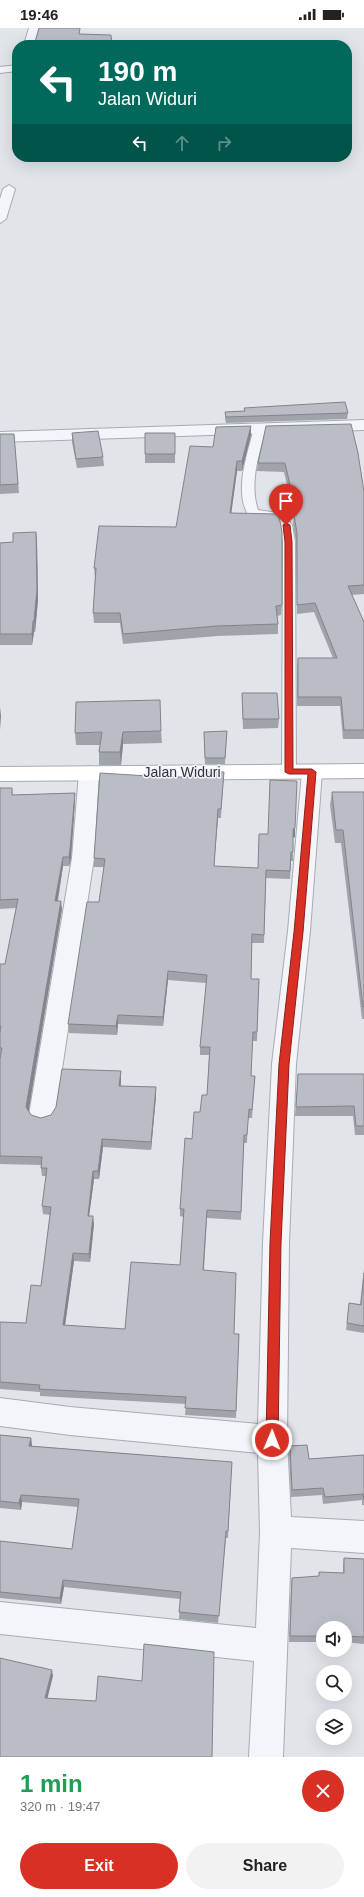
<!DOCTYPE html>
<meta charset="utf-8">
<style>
body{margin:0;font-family:Helvetica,sans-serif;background:#f2f2f2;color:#222;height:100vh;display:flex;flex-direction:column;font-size:15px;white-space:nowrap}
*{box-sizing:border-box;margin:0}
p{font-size:13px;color:#767676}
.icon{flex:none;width:22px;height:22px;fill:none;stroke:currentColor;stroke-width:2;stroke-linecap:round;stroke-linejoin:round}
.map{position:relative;height:1729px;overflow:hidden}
.details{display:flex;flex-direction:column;background:#fff;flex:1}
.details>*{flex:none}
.top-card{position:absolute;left:12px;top:12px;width:340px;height:122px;border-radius:16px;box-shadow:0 4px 16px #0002;background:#00695c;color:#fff;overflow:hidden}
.buttons{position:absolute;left:316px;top:1593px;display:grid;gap:8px}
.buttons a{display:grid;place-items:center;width:36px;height:36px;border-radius:50%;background:#fff;box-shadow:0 4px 16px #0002;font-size:20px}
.pin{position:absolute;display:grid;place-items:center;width:34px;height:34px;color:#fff;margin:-41px -17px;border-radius:50% 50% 50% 0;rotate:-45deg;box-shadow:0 0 4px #0007}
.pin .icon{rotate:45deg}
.me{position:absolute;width:44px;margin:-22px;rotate:1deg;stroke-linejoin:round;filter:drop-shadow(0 0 3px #0008)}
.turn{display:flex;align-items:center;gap:14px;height:84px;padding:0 20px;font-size:18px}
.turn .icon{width:52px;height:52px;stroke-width:2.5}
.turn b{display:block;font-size:28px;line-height:34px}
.lanes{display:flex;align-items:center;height:38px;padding:0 20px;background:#0003;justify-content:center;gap:20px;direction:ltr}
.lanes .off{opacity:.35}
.round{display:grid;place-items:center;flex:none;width:42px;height:42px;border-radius:21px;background:#f2f2f2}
.summary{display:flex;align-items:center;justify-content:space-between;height:68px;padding:0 20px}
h1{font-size:24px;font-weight:800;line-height:30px;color:#1e9e55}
.primary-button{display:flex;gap:8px;margin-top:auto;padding:8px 20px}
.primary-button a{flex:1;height:46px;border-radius:24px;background:#d93025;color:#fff;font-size:16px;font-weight:800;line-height:46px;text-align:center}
.primary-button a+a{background:#f2f2f2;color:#222}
.status{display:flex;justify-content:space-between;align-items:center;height:28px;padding:0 20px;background:#fff;direction:ltr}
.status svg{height:11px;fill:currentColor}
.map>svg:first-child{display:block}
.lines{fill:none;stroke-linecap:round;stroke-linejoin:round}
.service-casing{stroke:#a7abb3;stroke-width:2}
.minor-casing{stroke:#a7abb3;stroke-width:2}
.secondary-casing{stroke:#a7abb3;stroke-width:2}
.service{fill:#f4f5f8;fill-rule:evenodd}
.minor{fill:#f4f5f8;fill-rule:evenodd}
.secondary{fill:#fff;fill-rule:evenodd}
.wall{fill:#9fa3aa}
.shaded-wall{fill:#82848b}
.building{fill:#b9bdc6;stroke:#82848b}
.route{fill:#d93025;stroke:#8d1f18}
.labels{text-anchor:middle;stroke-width:3;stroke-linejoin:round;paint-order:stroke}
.street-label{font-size:14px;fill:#2b3240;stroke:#f1f3f7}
</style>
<div class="status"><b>19:46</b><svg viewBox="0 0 49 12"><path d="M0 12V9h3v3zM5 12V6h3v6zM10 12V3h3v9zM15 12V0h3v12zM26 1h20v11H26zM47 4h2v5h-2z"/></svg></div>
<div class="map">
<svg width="364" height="1729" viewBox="0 0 364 1729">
<rect width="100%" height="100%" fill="#e1e4e9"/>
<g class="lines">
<g class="service-casing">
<path id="service" d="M 260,397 L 266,400 C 259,427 249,455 258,482 L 284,486 L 292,497 L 295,514 L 296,744 L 294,747 L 289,749 L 284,747 L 282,744 L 283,514 L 280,497 L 276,492 L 249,488 C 233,465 248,424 254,400 Z"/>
</g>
<g class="minor-casing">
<path id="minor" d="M 29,0 L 39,0 L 34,17 L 24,17 Z
M 17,37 L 17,43 L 0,45 L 0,39 Z
M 9,157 L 15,161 L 6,191 L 0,195 L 0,171 L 3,161 Z
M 364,392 L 364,402 L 0,414 L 0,404 Z
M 312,737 L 319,739 L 322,744 L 310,903 L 296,1036 L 289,1215 L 287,1412 L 291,1489 L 364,1493 L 364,1525 L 291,1520 L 283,1729 L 249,1729 L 254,1633 L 0,1606 L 0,1574 L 256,1600 L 260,1504 L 258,1425 L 70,1407 L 0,1398 L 0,1370 L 70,1379 L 258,1396 L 263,1215 L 272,1036 L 288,903 L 302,744 L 305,739 Z
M 89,738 L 96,740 L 99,745 L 94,830 L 55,1087 L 51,1094 L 42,1097 L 33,1094 L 29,1087 L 72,830 L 79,745 L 82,740 Z"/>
</g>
<g class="secondary-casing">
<path id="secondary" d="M 364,736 L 364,750 L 0,753 L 0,739 Z"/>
</g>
<use href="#service" class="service"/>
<use href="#minor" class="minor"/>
<use href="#secondary" class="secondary"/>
</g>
<path class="wall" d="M 244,380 L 348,385 L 347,391 L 226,395 L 225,391 L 225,384 L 244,383 Z
M 266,398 L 364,464 L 364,566 L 352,567 L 364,594 L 364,711 L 343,711 L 340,678 L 297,678 L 297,638 L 298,630 L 333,630 L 314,584 L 297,586 L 296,514 L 293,496 L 294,487 L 284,444 L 257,443 L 258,435 Z
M 72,405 L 103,429 L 104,438 L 77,440 L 72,414 Z
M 175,405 L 175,435 L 145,435 L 145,426 Z
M 0,406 L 14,406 L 19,465 L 0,466 Z
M 251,407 L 242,443 L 237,443 L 231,485 L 282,577 L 281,587 L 277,588 L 278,596 L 278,606 L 217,608 L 123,616 L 120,595 L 94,595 L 93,585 L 95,550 L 94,540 L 176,499 L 213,419 Z
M 36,504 L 37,514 L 38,572 L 35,604 L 34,604 L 32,617 L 0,617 L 0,515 L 13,514 Z
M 242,665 L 279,691 L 278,700 L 243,701 L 242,675 Z
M 161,703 L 162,715 L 123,716 L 121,737 L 99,737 L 99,724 L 100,717 L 76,717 L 75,705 Z
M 227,703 L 225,736 L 205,736 L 204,704 Z
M 224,744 L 221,790 L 218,790 L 214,838 L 258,840 L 267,806 L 295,800 L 295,809 L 293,809 L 293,833 L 291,833 L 290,851 L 266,850 L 264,915 L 252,915 L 251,951 L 259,951 L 257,1013 L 252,1013 L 251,1048 L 255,1048 L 252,1090 L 248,1090 L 247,1115 L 244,1115 L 241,1192 L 207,1190 L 204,1242 L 234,1306 L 239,1306 L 236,1390 L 185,1387 L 186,1376 L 40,1368 L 40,1364 L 0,1361 L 0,1294 L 26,1295 L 41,1258 L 50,1187 L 43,1186 L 42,1178 L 46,1148 L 42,1148 L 41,1140 L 41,1137 L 0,1136 L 0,1031 L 1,1028 L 0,1028 L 0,936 L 5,936 L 16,880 L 0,881 L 0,760 L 12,760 L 13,767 L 75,765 L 75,773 L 71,830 L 69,838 L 63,838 L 58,873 L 62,881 L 28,1082 L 31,1087 L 41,1090 L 51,1087 L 121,1043 L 121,1058 L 156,1059 L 156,1068 L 151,1122 L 103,1119 L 99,1151 L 94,1151 L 89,1188 L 94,1196 L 90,1234 L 74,1233 L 65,1297 L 125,1301 L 180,1237 L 184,1189 L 180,1188 L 180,1181 L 192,1111 L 207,1067 L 209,1027 L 200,1027 L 200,1019 L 206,955 L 168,952 L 163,998 L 118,996 L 117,1007 L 69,1005 L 68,996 L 99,874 L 104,839 L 94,839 L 94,830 L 165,749 L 205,749 Z
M 332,764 L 364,764 L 364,991 L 362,991 L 341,815 L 335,815 L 330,777 Z
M 298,1046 L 364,1046 L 364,1107 L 355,1107 L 353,1088 L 295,1088 Z
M 364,1241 L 364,1305 L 346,1302 L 349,1275 L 360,1276 Z
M 0,1407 L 31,1410 L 32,1418 L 232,1434 L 228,1510 L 226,1510 L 218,1595 L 179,1591 L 180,1571 L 64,1559 L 61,1576 L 0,1570 L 0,1513 L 72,1521 L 78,1479 L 22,1474 L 21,1482 L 0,1480 Z
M 290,1418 L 309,1431 L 364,1427 L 364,1477 L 362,1477 L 362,1472 L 323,1476 L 322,1467 L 291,1469 L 289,1425 Z
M 344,1530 L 364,1531 L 364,1616 L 345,1614 L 345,1600 L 323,1600 L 323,1614 L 289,1614 L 291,1557 L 292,1550 L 319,1548 L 319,1544 L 343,1545 L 343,1537 Z"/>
<path class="shaded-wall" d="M 251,398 L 251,407 L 242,443 L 242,433 Z
M 237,433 L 237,443 L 230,495 L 230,485 Z
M 36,504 L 37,514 L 38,572 L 35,604 L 34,593 Z
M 33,593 L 34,604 L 32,617 L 32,606 Z
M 0,679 L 1,688 L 0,702 Z
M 123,704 L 123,716 L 121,737 L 120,724 Z
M 75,765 L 75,773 L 71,830 L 69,838 L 69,829 Z
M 218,781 L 218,790 L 213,846 L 214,838 Z
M 295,800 L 295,809 L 293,810 L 293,801 Z
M 63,829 L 63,838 L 56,881 L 55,873 Z
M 61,873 L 62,881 L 28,1087 L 26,1079 Z
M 168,943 L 168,952 L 163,998 L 163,989 Z
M 118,987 L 118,996 L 117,1007 L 116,998 Z
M 121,1043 L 121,1052 L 120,1066 L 119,1058 Z
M 156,1059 L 156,1068 L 151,1122 L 151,1114 Z
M 102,1111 L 103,1119 L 99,1151 L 98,1143 Z
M 93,1143 L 94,1151 L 88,1196 L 88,1188 Z
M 93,1188 L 94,1196 L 90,1234 L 89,1226 Z
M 73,1225 L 74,1233 L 64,1305 L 63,1297 Z
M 31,1410 L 32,1418 L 30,1426 L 29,1418 Z
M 21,1467 L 22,1474 L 21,1482 L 19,1475 Z
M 63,1552 L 64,1559 L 61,1576 L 60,1570 Z
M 52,1642 L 53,1648 L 46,1676 L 45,1670 Z"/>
<path class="building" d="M 39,0 L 80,0 L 79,6 L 111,7 L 112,17 L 31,17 L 31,15 L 35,14 Z
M 345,374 L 348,385 L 226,389 L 225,384 L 245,383 L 244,380 Z
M 351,396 L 358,425 L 364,464 L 364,557 L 348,558 L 364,594 L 364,702 L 344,702 L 341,669 L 298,669 L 298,630 L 337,630 L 315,575 L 297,577 L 297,505 L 294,487 L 297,487 L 285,435 L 258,435 L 266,398 Z
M 251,398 L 242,433 L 237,433 L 230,485 L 278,486 L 279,488 L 282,504 L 282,577 L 276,578 L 278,596 L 217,598 L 123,606 L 120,585 L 93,585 L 96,540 L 94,540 L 99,498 L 176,499 L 190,418 L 213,419 L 216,399 Z
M 98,403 L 103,429 L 76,431 L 72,405 Z
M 145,405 L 175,405 L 175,426 L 145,426 Z
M 0,406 L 14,406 L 18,456 L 0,457 Z
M 36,504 L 37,561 L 34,593 L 33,593 L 32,606 L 0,606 L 0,515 L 13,514 L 13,505 Z
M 242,665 L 277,665 L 279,691 L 243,691 Z
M 160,672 L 161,703 L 123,704 L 120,724 L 99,724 L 102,704 L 75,705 L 76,674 Z
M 227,703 L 225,730 L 205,730 L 204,704 Z
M 205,744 L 224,744 L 221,781 L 218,781 L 214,838 L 258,840 L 259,806 L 268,806 L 270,752 L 297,753 L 295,800 L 293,801 L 293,824 L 291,824 L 290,843 L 266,842 L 264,907 L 252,906 L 251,951 L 259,951 L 257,1004 L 253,1004 L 251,1048 L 255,1048 L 252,1082 L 249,1081 L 247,1107 L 244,1107 L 241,1184 L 207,1182 L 203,1242 L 236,1245 L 234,1306 L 239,1306 L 236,1383 L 185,1380 L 186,1369 L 39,1361 L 40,1357 L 0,1354 L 0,1294 L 26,1295 L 31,1257 L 41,1258 L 51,1179 L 42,1178 L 47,1140 L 41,1140 L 42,1129 L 0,1128 L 0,1031 L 2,1020 L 0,1020 L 0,1005 L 1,998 L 0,998 L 0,936 L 5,936 L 18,871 L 0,872 L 0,760 L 12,760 L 12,767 L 75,765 L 70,821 L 69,829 L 63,829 L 55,873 L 61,873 L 26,1079 L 31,1087 L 41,1090 L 51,1087 L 56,1079 L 62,1041 L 121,1043 L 119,1058 L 156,1059 L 151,1114 L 102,1111 L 98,1143 L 93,1143 L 88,1188 L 93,1188 L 89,1226 L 73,1225 L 63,1297 L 125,1301 L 131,1234 L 180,1237 L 184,1181 L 180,1181 L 185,1110 L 192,1111 L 194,1084 L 200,1084 L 202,1067 L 207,1067 L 210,1019 L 200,1019 L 207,947 L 168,943 L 163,989 L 118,987 L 116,998 L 68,996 L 87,874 L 99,874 L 105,831 L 94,830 L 100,745 L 165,749 L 205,749 Z
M 332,764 L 364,764 L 364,978 L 363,979 L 343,802 L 336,802 Z
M 298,1046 L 364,1046 L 364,1098 L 356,1098 L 354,1078 L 296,1079 Z
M 364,1245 L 364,1298 L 347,1295 L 349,1275 L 361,1277 Z
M 0,1407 L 31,1410 L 29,1418 L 232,1434 L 228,1503 L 226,1503 L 219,1588 L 179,1584 L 181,1564 L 63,1552 L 60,1570 L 0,1564 L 0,1513 L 72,1521 L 79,1471 L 21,1467 L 19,1475 L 0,1473 Z
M 307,1417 L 309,1431 L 364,1427 L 364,1471 L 363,1466 L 325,1469 L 323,1460 L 292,1462 L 290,1418 Z
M 344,1530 L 364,1531 L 364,1609 L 345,1608 L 345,1600 L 323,1600 L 323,1608 L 290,1608 L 292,1550 L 319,1548 L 319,1544 L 344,1545 Z
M 144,1616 L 214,1624 L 212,1729 L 0,1729 L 0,1630 L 52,1642 L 45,1670 L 96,1673 L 98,1648 L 142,1653 Z"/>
<path class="route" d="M 286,495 L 290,497 L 292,514 L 293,741 L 312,741 L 316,744 L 303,904 L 289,1036 L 281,1215 L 278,1412 L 277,1416 L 272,1418 L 268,1416 L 266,1412 L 270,1215 L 279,1036 L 294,904 L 308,746 L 289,746 L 285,744 L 285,514 L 283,497 Z"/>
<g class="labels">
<g class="street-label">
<text x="182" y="749">Jalan Widuri</text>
</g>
</g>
</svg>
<div class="buttons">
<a><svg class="icon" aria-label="sound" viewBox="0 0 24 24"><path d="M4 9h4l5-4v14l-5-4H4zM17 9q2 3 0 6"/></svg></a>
<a><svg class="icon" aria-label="search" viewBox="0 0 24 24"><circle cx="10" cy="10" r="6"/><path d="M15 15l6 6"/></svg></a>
<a><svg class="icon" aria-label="layers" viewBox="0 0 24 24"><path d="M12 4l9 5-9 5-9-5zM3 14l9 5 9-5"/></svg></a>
</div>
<div class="pin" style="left:286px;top:497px;background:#d93025"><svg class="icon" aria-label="arrive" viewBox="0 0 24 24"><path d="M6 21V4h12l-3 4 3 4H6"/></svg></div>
<svg class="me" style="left:272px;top:1412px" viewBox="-20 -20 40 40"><circle r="17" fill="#d93025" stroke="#fff" stroke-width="3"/><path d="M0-11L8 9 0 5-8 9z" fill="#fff"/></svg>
<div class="top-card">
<div class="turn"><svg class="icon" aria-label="left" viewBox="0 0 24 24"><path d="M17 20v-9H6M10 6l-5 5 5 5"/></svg><div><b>190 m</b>Jalan Widuri</div></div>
<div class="lanes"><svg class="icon" aria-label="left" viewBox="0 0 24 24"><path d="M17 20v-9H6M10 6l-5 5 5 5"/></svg><svg class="icon off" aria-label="ahead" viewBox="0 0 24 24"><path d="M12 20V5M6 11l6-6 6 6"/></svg><svg class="icon off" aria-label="right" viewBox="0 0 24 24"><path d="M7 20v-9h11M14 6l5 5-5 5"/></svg></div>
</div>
</div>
<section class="details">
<div class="summary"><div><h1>1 min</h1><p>320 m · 19:47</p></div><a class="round" style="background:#d93025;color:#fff"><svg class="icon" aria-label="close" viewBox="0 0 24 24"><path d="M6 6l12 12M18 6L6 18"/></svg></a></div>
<div class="primary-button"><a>Exit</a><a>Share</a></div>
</section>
